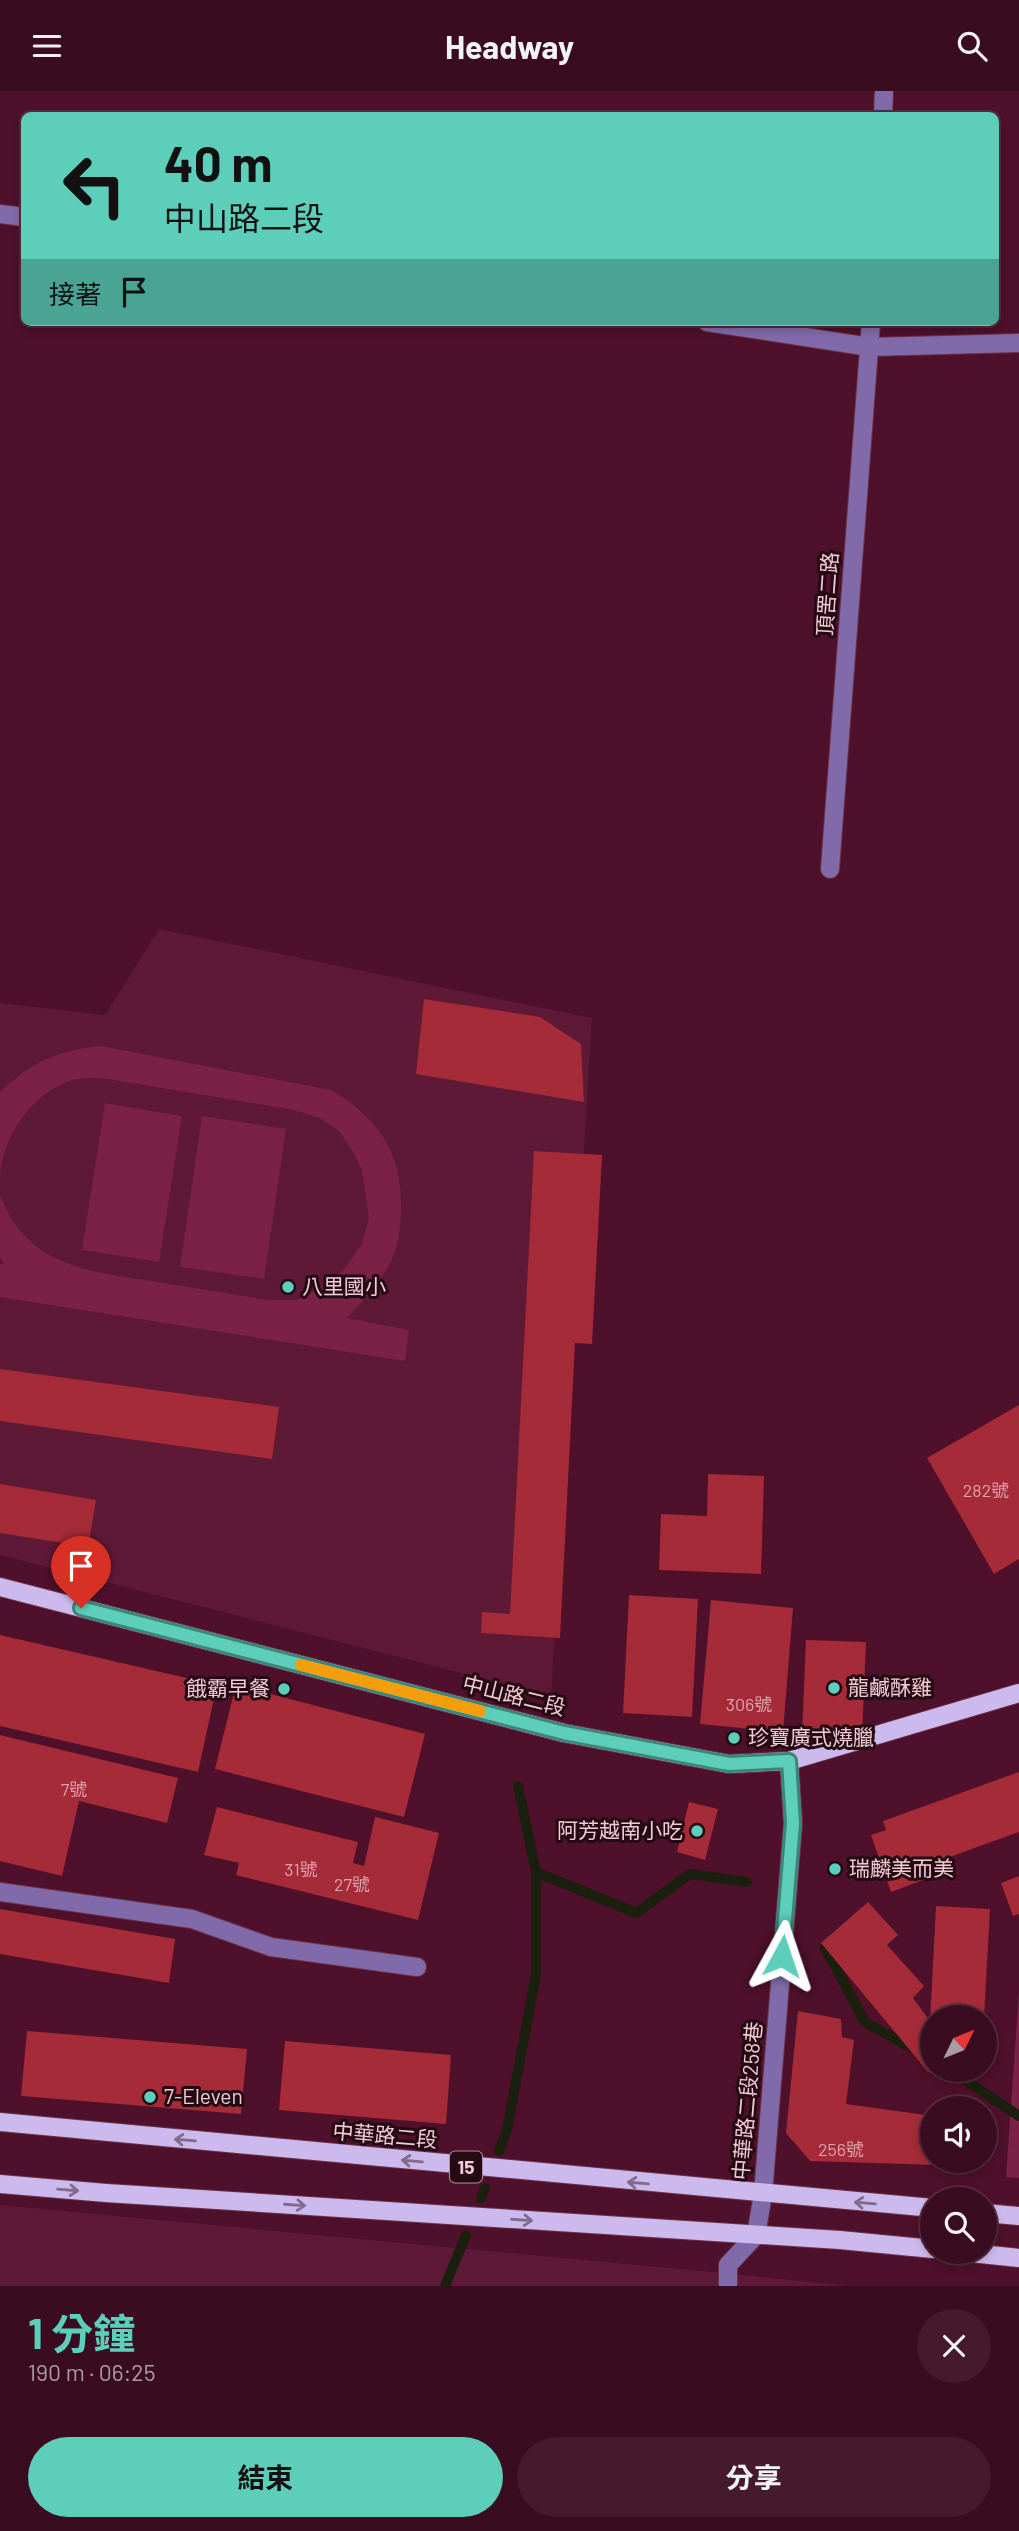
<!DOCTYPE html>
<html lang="zh-TW">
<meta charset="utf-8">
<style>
body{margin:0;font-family:Barlow,"Noto Sans TC",sans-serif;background:#451a2d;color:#f1f3f6;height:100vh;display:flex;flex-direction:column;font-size:26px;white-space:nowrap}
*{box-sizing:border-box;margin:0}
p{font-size:23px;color:#ab9ba5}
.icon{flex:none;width:38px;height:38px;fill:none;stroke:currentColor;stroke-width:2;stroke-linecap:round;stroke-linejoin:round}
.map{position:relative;height:2195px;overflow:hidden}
.panel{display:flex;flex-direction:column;background:#3a0c20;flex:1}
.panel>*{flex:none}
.banner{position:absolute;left:21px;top:21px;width:978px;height:214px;border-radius:10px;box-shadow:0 4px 10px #0003,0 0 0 2px #542c3e;background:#5cceba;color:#111;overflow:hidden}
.needle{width:46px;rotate:47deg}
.buttons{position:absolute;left:920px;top:1914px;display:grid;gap:14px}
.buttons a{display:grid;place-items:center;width:77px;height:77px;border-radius:50%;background:#3a0c20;box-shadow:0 4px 10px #0003,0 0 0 2px #542c3e;font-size:35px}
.pin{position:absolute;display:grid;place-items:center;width:60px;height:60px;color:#fff;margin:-72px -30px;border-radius:50% 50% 50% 0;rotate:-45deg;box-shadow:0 0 7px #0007}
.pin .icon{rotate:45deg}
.me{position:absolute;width:77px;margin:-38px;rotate:5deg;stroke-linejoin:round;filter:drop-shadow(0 0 5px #0008)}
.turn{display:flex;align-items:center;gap:24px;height:147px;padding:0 28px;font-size:32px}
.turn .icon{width:91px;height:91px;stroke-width:2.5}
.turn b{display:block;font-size:49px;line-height:60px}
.then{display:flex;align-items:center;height:66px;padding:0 28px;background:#0003;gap:14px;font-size:26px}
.round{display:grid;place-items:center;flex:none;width:74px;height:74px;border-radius:37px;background:#451a2d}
.overview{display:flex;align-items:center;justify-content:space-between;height:119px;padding:0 28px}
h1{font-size:42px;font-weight:700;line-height:52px;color:#5cceba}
.cta{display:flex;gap:14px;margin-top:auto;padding:14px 28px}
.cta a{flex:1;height:80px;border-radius:42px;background:#5cceba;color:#111;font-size:28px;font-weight:700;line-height:80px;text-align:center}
.cta a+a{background:#451a2d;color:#f1f3f6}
header{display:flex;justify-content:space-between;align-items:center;height:91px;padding:0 28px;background:#3a0c20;font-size:32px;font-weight:700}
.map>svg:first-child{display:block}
.built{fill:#5e1936}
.green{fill:#7a2145}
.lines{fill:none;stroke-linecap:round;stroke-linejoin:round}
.stream{stroke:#1b200e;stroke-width:10}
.building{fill:#a42b37}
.minor-casing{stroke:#6c3149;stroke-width:20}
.major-casing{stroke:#6c3149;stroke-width:20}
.minor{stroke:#816aa9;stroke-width:18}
.major{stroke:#ccbaee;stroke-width:18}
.oneway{stroke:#806b8b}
.route-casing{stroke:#3c8679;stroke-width:18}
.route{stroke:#5cceba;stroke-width:12}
.slow{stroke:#f59e0b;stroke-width:12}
.poi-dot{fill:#5cceba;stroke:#240a13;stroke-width:2.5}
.labels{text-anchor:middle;stroke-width:6;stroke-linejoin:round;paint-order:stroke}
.number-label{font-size:18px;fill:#dea2ae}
.shield{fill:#240a13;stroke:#b4909b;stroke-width:2}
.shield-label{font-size:19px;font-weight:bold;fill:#f2cad5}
.street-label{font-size:21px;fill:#f2cad5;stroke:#240a13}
.poi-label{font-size:21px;fill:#f2cad5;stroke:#240a13;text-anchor:start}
</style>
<header><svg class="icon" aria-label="menu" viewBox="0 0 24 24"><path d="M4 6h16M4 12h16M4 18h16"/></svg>Headway<svg class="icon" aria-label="search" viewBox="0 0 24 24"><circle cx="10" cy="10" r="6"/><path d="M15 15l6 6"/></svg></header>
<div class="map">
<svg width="1019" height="2195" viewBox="0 0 1019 2195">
<rect width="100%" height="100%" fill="#4e102a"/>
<path class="built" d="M 159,838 L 592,927 L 551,1605 L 0,1464 L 0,912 L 105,924 Z
M 0,2114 L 702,2180 L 850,2195 L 0,2195 Z"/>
<path class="green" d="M 101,955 L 331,999 C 380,1028 403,1063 401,1121 C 400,1136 399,1154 392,1168 C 381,1191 364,1209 347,1227 L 409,1239 L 405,1270 L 0,1206 L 0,1173 L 4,1173 L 0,1166 L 0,1104 C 28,1177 89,1180 157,1191 C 194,1197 231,1203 268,1209 L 297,1209 L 322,1196 L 344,1178 L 362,1153 L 369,1127 L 362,1079 L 352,1059 L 339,1040 L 320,1027 L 294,1019 L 101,987 C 92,987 82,987 73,989 C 33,1000 3,1045 0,1084 L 0,1001 C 32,971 58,959 101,955 Z
M 105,1012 L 182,1025 L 159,1171 L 82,1159 Z
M 202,1025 L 286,1038 L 264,1188 L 180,1176 Z
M 1019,1900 L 1019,2087 L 1006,2086 Z"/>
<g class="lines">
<path class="stream" d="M 518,1695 L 536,1781 L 636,1822 L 690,1783 L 747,1791
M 825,1857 L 865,1931 L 917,1960
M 950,1979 L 1019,2025
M 499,2060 L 507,2039 L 536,1883 L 536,1781
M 481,2107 L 485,2097
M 445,2195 L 466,2144"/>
</g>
<path class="building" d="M 424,908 L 540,926 L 581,953 L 584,1011 L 416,983 Z
M 534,1060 L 602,1064 L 592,1253 L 575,1252 L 560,1547 L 481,1542 L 482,1521 L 510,1523 Z
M 0,1278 L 279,1316 L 272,1368 L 0,1330 Z
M 1019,1314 L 1019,1468 L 994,1483 L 927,1367 Z
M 708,1383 L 764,1385 L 761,1483 L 659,1479 L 661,1423 L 707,1425 Z
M 0,1393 L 96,1409 L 88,1456 L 0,1442 Z
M 629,1504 L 698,1508 L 692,1626 L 623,1622 Z
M 711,1509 L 793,1517 L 783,1641 L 700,1633 Z
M 0,1544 L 217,1594 L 198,1681 L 0,1635 Z
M 806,1549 L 866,1551 L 862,1645 L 802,1642 Z
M 236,1594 L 425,1643 L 404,1726 L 215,1678 Z
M 0,1644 L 178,1687 L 167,1732 L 79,1710 L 62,1785 L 0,1770 Z
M 1019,1681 L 1019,1741 L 947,1767 L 952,1778 L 891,1801 L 871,1744 L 886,1739 L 883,1730 Z
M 689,1711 L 718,1718 L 705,1769 L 677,1761 Z
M 217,1716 L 358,1751 L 353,1772 L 364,1775 L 375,1726 L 439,1742 L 418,1829 L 236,1784 L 239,1772 L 204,1764 Z
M 1019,1785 L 1019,1823 L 1013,1825 L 1001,1792 Z
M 868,1811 L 898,1844 L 887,1854 L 924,1895 L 913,1907 L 930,1930 L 936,1815 L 990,1818 L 984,1927 L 933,1927 L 933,1981 L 928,1981 L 821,1852 Z
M 0,1818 L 175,1848 L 169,1892 L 0,1863 Z
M 798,1920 L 841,1928 L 842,1946 L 854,1949 L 846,2013 L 933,2025 L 933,2070 L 968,2070 L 968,2075 L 810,2070 L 786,2042 Z
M 27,1940 L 247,1958 L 241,2023 L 21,2005 Z
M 285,1950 L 451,1964 L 446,2033 L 279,2019 Z
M 934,1979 L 982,1979 L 982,1984 L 934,1981 Z"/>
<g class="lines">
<g class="minor-casing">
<path id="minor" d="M 883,24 L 884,0
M 0,123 L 24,126
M 707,231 L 870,256 L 1019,252
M 830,778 L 871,231
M 0,1801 L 192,1828 L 271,1856 L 417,1876
M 728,2195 L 728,2174 L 756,2144 L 763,2103 L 793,1732 L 789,1670"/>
</g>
<g class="major-casing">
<path id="major" d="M 0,1496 L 564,1642 L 729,1673 L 789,1670 L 1019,1602
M 0,2031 L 933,2117
M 0,2093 L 106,2102 L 840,2149 L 933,2158
M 985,2122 L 1019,2125
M 961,2161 L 1019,2167"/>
</g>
<use href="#minor" class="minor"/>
<use href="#major" class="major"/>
</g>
<defs><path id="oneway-shaft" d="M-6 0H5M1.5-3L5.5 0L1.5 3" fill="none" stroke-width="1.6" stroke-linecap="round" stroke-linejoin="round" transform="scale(1.75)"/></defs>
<g class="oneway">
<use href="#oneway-shaft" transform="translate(185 2049) rotate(-175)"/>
<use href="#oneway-shaft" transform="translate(412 2070) rotate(-175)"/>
<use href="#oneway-shaft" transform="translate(638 2092) rotate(-175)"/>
<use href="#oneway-shaft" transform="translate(68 2099) rotate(5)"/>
<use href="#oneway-shaft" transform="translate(865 2112) rotate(-175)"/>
<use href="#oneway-shaft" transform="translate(295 2114) rotate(4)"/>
<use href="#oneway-shaft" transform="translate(522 2129) rotate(4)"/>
</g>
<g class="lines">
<g class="route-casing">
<path id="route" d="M 81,1517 L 564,1642 L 729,1673 L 789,1670 L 793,1732 L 782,1865"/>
</g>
<use href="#route" class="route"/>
<path class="slow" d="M 301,1574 L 480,1620"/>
</g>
<g class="poi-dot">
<circle cx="288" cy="1196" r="7"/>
<circle cx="834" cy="1597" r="7"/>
<circle cx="284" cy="1598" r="7"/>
<circle cx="734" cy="1647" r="7"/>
<circle cx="697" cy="1740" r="7"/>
<circle cx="835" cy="1778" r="7"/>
<circle cx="150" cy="2006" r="7"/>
</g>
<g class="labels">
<g class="number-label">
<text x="986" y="1406">282號</text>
<text x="749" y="1620">306號</text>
<text x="74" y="1705">7號</text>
<text x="301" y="1785">31號</text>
<text x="352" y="1800">27號</text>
<text x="841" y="2065">256號</text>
</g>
<rect class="shield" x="450" y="2060.5" width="32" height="31" rx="5"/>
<g class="shield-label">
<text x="466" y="2083">15</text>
</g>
<g class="street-label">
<text transform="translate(828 503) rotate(-86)" y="7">頂罟二路</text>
<text transform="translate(514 1605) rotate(14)" y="7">中山路二段</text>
<text transform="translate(748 2010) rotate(-85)" y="7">中華路二段258巷</text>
<text transform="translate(385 2045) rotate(5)" y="7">中華路二段</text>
</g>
<g class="poi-label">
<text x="302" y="1203">八里國小</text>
<text x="848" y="1604">龍鹹酥雞</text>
<text x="270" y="1605" text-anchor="end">餓霸早餐</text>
<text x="748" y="1654">珍寶廣式燒臘</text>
<text x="683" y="1747" text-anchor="end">阿芳越南小吃</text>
<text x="849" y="1785">瑞麟美而美</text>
<text x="164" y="2013">7-Eleven</text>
</g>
</g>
</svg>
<div class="buttons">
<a><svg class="needle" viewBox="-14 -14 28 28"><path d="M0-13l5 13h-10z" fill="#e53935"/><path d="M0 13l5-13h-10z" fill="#ab9ba5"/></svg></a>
<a><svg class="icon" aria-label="sound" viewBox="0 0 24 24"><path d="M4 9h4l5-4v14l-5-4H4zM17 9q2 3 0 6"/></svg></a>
<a><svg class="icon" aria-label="search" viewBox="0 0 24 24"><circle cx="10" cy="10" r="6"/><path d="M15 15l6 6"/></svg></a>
</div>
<div class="pin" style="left:81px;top:1517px;background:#d93025"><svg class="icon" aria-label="arrive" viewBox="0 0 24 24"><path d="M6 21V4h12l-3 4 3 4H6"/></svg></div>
<svg class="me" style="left:782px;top:1865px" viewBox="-20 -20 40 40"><path d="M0-17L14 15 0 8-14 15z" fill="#5cceba" stroke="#fff" stroke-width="4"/></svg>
<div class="banner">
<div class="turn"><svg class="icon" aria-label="left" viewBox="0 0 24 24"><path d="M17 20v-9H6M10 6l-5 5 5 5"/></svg><div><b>40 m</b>中山路二段</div></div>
<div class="then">接著<svg class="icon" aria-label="arrive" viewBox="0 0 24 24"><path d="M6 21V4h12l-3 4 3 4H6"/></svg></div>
</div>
</div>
<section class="panel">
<div class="overview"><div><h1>1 分鐘</h1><p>190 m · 06:25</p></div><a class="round"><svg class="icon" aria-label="close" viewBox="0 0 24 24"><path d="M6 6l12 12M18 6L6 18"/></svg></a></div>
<div class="cta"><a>結束</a><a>分享</a></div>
</section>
